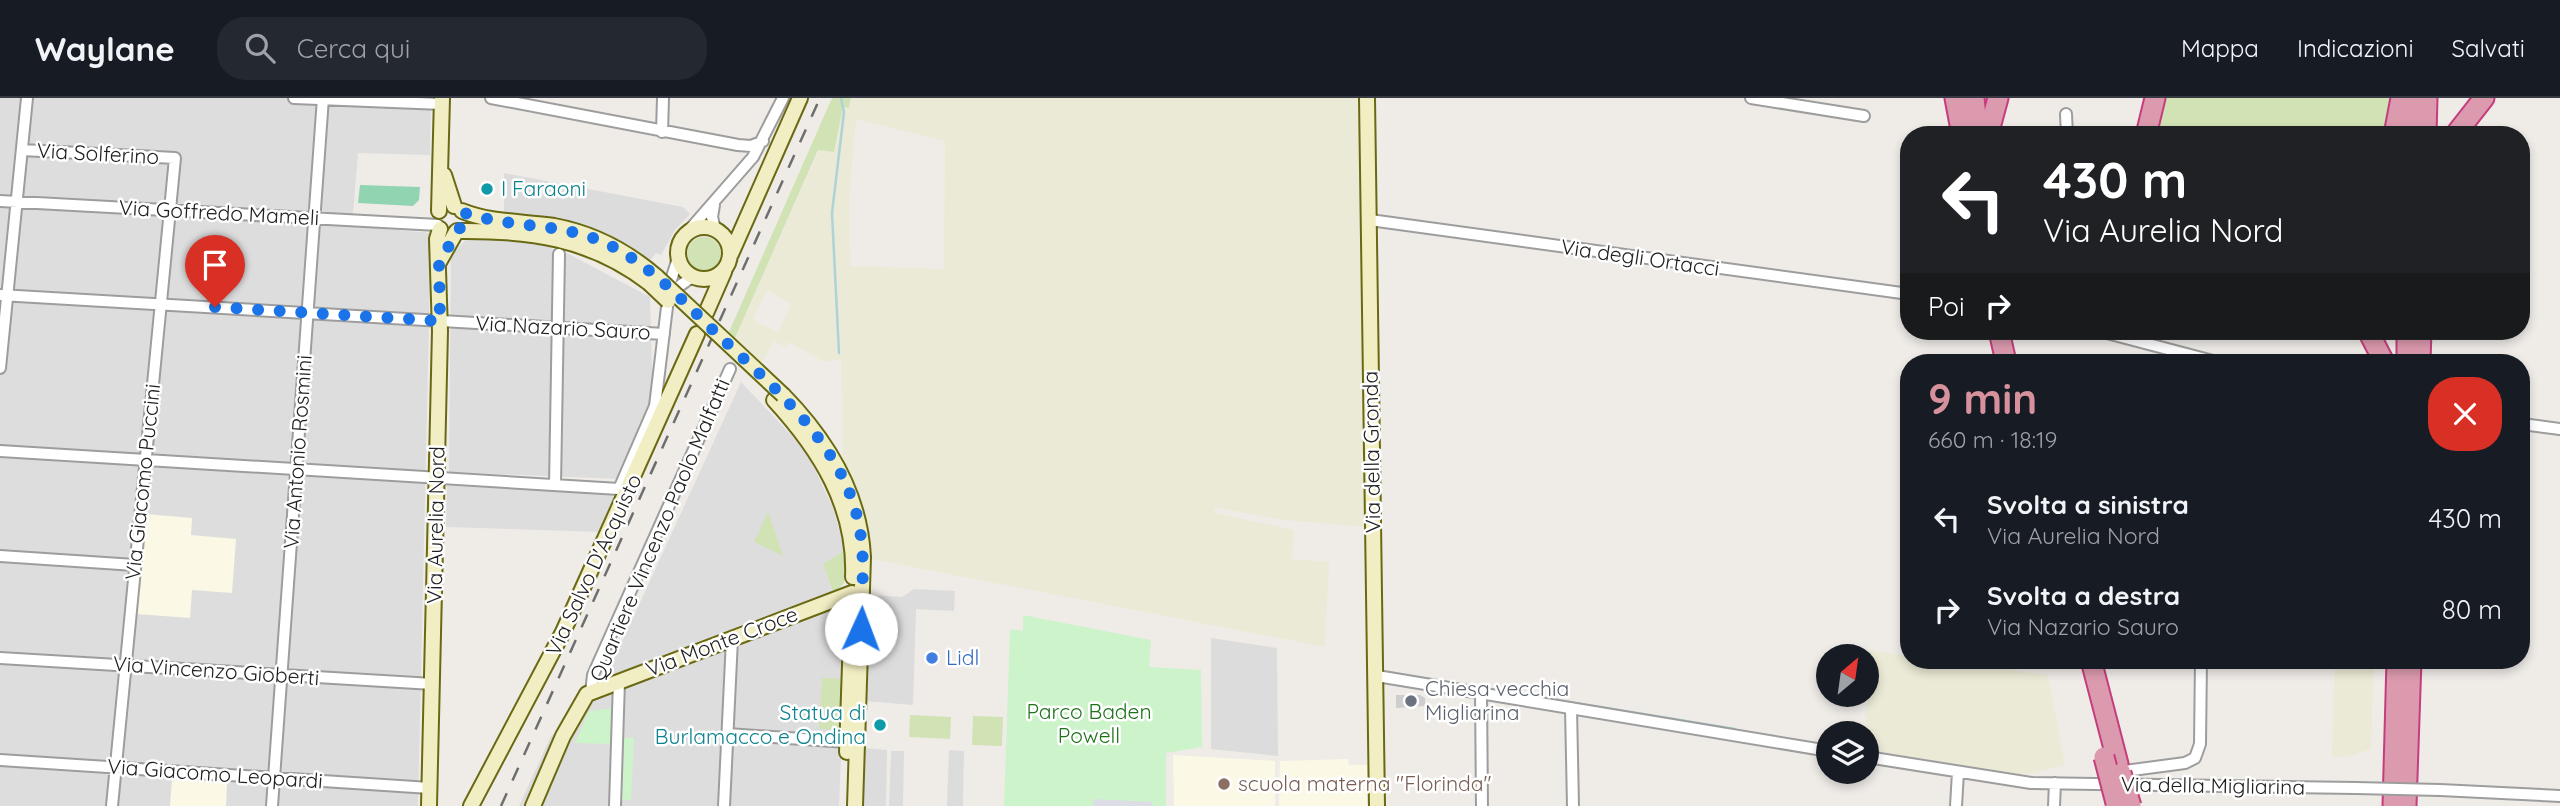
<!DOCTYPE html>
<html lang="it">
<meta charset="utf-8">
<style>
body{margin:0;font-family:Quicksand,sans-serif;background:#242831;color:#f1f3f6;height:100vh;display:flex;flex-direction:column;font-size:26px;white-space:nowrap}
*{box-sizing:border-box;margin:0}
p{font-size:23px;color:#9ea1a6}
.icon{flex:none;width:38px;height:38px;fill:none;stroke:currentColor;stroke-width:2;stroke-linecap:round;stroke-linejoin:round}
.map{position:relative;flex:1;overflow:hidden}
.panel{position:absolute;left:1900px;top:256px;width:630px;height:315px;display:flex;flex-direction:column;background:#171b24;border-radius:28px;box-shadow:0 4px 10px #0003}
.panel>*{flex:none}
.hud{position:absolute;left:1900px;top:28px;width:630px;height:214px;border-radius:28px;box-shadow:0 4px 10px #0003;background:#202124;color:#fff;overflow:hidden}
.needle{width:46px;rotate:29deg}
.fabs{position:absolute;left:1816px;top:546px;display:grid;gap:14px}
.fabs a{display:grid;place-items:center;width:63px;height:63px;border-radius:50%;background:#171b24;box-shadow:0 4px 10px #0003;font-size:35px}
.pin{position:absolute;display:grid;place-items:center;width:60px;height:60px;color:#fff;margin:-72px -30px;border-radius:50% 50% 50% 0;rotate:-45deg;box-shadow:0 0 7px #0007}
.pin .icon{rotate:45deg}
.me{position:absolute;width:77px;margin:-38px;rotate:2deg;stroke-linejoin:round;filter:drop-shadow(0 0 5px #0008)}
.turn{display:flex;align-items:center;gap:24px;height:147px;padding:0 28px;font-size:32px}
.turn .icon{width:91px;height:91px;stroke-width:2.5}
.turn b{display:block;font-size:49px;line-height:60px}
.then{display:flex;align-items:center;height:66px;padding:0 28px;background:#0003;gap:14px;font-size:26px}
.round{display:grid;place-items:center;flex:none;width:74px;height:74px;border-radius:28px;background:#242831}
.summary{display:flex;align-items:center;justify-content:space-between;height:119px;padding:0 28px}
h1{font-size:42px;font-weight:800;line-height:52px;color:#d6919c}
ul{padding:0;list-style:none}
li{display:flex;align-items:center;gap:21px;height:91px;padding:0 28px}
li div{flex:1}
li b{display:block;font-size:26px}
li em{font-style:normal}
header{display:flex;align-items:center;gap:42px;box-sizing:border-box;height:98px;padding:0 35px;background:#171b24;border-bottom:2px solid #363941}
header strong{font-size:33px}
nav{display:flex;gap:38px;margin-inline-start:auto;font-size:24px}
.search{width:490px;height:63px;background:#242831;display:flex;align-items:center;gap:18px;box-sizing:border-box;padding:0 24px;border-radius:28px;color:#9ea1a6;font-size:26px}
.map>svg:first-child{display:block}
.residential{fill:#dedddd}
.education{fill:#fbf8e5}
.religious{fill:#cecece}
.farmland{fill:#ebead6;fill-rule:evenodd}
.grass{fill:#d1e2b4}
.park{fill:#cdf3cb}
.pitch{fill:#90d4b1}
.parking{fill:#dcdcdc}
.plaza{fill:#dcdde5}
.lines{fill:none;stroke-linecap:round;stroke-linejoin:round}
.stream{stroke:#aed3d7;stroke-width:2.5}
.street-casing{stroke:#9d9d9d;stroke-width:14}
.secondary-casing{stroke:#6a6913;stroke-width:18}
.highway-casing{stroke:#c53d7d;stroke-width:23}
.street{stroke:#fff;stroke-width:10}
.secondary{stroke:#f2eec3;stroke-width:14}
.highway{stroke:#dc9aae;stroke-width:19}
.rail{stroke:#6e6e6e;stroke-width:2.5;stroke-dasharray:14 14;stroke-linecap:butt}
.street-bridge-casing{stroke:#9d9d9d;stroke-width:14;stroke-linecap:butt}
.secondary-bridge-casing{stroke:#6a6913;stroke-width:18;stroke-linecap:butt}
.highway-bridge-casing{stroke:#c53d7d;stroke-width:23;stroke-linecap:butt}
.street-bridge{stroke:#fff;stroke-width:10}
.secondary-bridge{stroke:#f2eec3;stroke-width:14}
.highway-bridge{stroke:#dc9aae;stroke-width:19}
.route{stroke:#1a73e8;stroke-width:12;stroke-dasharray:0 21.6}
.culture-dot{fill:#0f9aa8;stroke:#fff;stroke-width:2.5}
.shop-dot{fill:#3f7fe0;stroke:#fff;stroke-width:2.5}
.worship-dot{fill:#6b7280;stroke:#fff;stroke-width:2.5}
.education-dot{fill:#8d6e63;stroke:#fff;stroke-width:2.5}
.labels{text-anchor:middle;stroke-width:5;stroke-linejoin:round;paint-order:stroke}
.street-label{font-size:21px;fill:#202020;stroke:#fff}
.culture-label{font-size:21px;fill:#0d838f;stroke:#fff;text-anchor:start}
.shop-label{font-size:21px;fill:#366cbe;stroke:#fff;text-anchor:start}
.worship-label{font-size:21px;fill:#5b616d;stroke:#fff;text-anchor:start}
.park-label{font-size:21px;fill:#1e721a;stroke:#fff}
.education-label{font-size:21px;fill:#785e54;stroke:#fff;text-anchor:start}
</style>
<header>
<strong>Waylane</strong>
<div class="search"><svg class="icon" aria-label="search" viewBox="0 0 24 24"><circle cx="10" cy="10" r="6"/><path d="M15 15l6 6"/></svg>Cerca qui</div>
<nav><a>Mappa</a><a>Indicazioni</a><a>Salvati</a></nav>
</header>
<div class="map">
<svg width="2560" height="708" viewBox="0 0 2560 708">
<rect width="100%" height="100%" fill="#efece8"/>
<path class="residential" d="M 0,0 L 431,0 L 430,57 L 358,55 L 352,128 L 431,135 L 418,708 L 0,708 Z
M 489,138 L 550,145 L 551,151 L 563,153 L 650,199 L 653,302 L 620,381 L 449,374 L 451,158 L 468,139 Z
M 741,284 L 794,340 L 811,363 L 833,410 L 845,452 L 823,466 L 834,496 L 605,581 Z
M 447,387 L 619,395 L 602,434 L 446,429 Z
M 847,504 L 839,708 L 539,708 L 592,600 Z"/>
<path class="education" d="M 145,416 L 192,420 L 191,437 L 236,441 L 232,495 L 192,492 L 190,520 L 137,516 Z
M 1173,657 L 1275,663 L 1275,708 L 1174,708 Z
M 1348,661 L 1349,667 L 1367,667 L 1367,708 L 1279,708 L 1280,663 Z
M 172,681 L 227,685 L 226,708 L 170,708 Z"/>
<path class="religious" d="M 1396,597 L 1420,597 L 1425,600 L 1425,608 L 1396,610 Z"/>
<path class="farmland" d="M 851,0 L 1362,0 L 1366,429 L 1284,422 L 1214,409 L 1215,415 L 1294,432 L 1292,461 L 1329,464 L 1325,549 L 871,461 L 866,426 L 843,364 L 841,261 L 825,264 L 788,244 L 786,249 L 773,243 L 762,266 L 735,240 L 819,52 L 834,54 L 843,9 L 849,10 ZM 856,21 L 945,43 L 944,171 L 850,168 L 849,102 ZM 767,192 L 791,206 L 778,235 L 753,221 Z
M 1869,552 L 1909,558 L 1909,562 L 1993,562 L 1993,569 L 2048,577 L 2065,667 L 2030,676 L 2002,675 L 1867,652 L 1865,635 Z
M 2335,562 L 2374,562 L 2371,651 L 2346,659 L 2332,659 Z"/>
<path class="grass" d="M 832,0 L 851,0 L 849,10 L 843,9 L 834,54 L 818,52 L 735,240 L 729,234 Z
M 2161,0 L 2389,0 L 2386,37 L 2150,37 Z
M687 156a17 17 0 1 1 34 0a17 17 0 1 1-34 0Z
M 768,414 L 783,458 L 754,444 Z
M 845,452 L 844,485 L 834,496 L 823,466 Z
M 822,580 L 844,581 L 842,632 L 819,631 Z
M 910,617 L 951,619 L 950,641 L 909,639 Z
M 973,618 L 1003,619 L 1002,648 L 972,647 Z"/>
<path class="park" d="M 1023,517 L 1151,542 L 1149,569 L 1201,572 L 1202,649 L 1166,655 L 1166,708 L 1004,708 L 1010,531 L 1023,533 Z
M 612,610 L 610,646 L 575,645 L 589,613 Z
M 624,640 L 634,640 L 631,702 L 620,702 Z"/>
<path class="pitch" d="M 360,87 L 420,89 L 419,102 L 413,108 L 358,105 Z"/>
<path class="parking" d="M 504,75 L 683,109 L 690,116 L 675,132 L 661,157 L 656,155 L 648,165 L 504,119 Z
M 914,491 L 955,493 L 954,513 L 916,511 L 913,607 L 865,603 L 868,497 L 902,499 Z
M 842,514 L 839,570 L 820,569 L 822,524 Z
M 1211,540 L 1277,550 L 1278,658 L 1211,651 Z
M 552,636 L 556,638 L 527,708 L 519,708 Z
M 864,650 L 887,652 L 886,708 L 863,708 Z
M 949,652 L 964,653 L 963,708 L 947,708 Z
M 891,653 L 904,653 L 903,708 L 889,708 Z"/>
<path class="plaza" d="M 1094,701 L 1152,704 L 1152,708 L 1093,708 Z"/>
<g class="lines">
<path class="stream" d="M 839,255 L 832,115 L 844,14 L 841,0
M 1387,574 L 1735,631"/>
<g class="street-casing">
<path id="street" d="M 294,0 L 442,6
M 491,0 L 738,47 L 751,48 L 763,43
M 1751,0 L 1864,18
M 2066,16 L 2067,37
M 662,34 L 663,0
M 22,52 L 175,60 L 112,708
M 0,103 L 438,127
M 714,107 L 712,119 L 715,131
M 1370,122 L 1909,196
M 684,138 L 753,59 L 783,0
M 671,182 L 678,160
M 678,189 L 692,179
M 0,197 L 664,236
M 2099,233 L 2217,264
M 0,270 L 27,0
M 2522,326 L 2560,331
M 0,353 L 619,391 L 655,308 L 667,209
M 555,387 L 559,156
M 0,458 L 135,467
M 0,560 L 433,586
M 1377,578 L 1829,653
M 591,594 L 593,577 L 730,271
M 1481,595 L 1482,708
M 1571,610 L 1573,708
M 727,636 L 847,644
M 1867,659 L 2031,685 L 2356,690
M 0,662 L 430,690
M 2117,674 L 2185,665 L 2195,660 L 2200,646 L 2201,562
M 2440,692 L 2560,698
M 272,708 L 323,0
M 615,708 L 619,583
M 724,708 L 732,541
M 1956,708 L 1958,674
M 2054,708 L 2055,685"/>
</g>
<g class="secondary-casing">
<path id="secondary" d="M 1367,0 L 1377,708
M 444,77 L 454,108
M 439,113 L 442,0
M 462,113 C 492,125 522,123 554,128 C 592,135 628,154 657,179
M678 155a26 26 0 1 1 52 0a26 26 0 1 1-52 0Z
M 457,133 C 528,132 591,140 649,185
M 731,156 L 800,0
M 439,164 L 456,134
M 706,215 L 724,174
M 783,297 C 826,341 860,396 863,459 L 855,708
M 774,302 C 820,352 856,409 853,479
M 847,654 L 851,538
M 429,708 L 440,233 L 437,141 L 440,131
M 471,708 L 563,534 L 697,236
M 533,708 L 563,638 L 587,596 L 852,495"/>
</g>
<g class="highway-casing">
<path id="highway" d="M 1955,0 L 1962,37
M 1974,0 L 1978,37
M 1988,37 L 1998,0
M 2146,37 L 2155,0
M 2394,37 L 2401,0
M 2412,37 L 2413,0
M 2426,37 L 2427,0
M 2455,37 L 2484,0
M 1999,233 L 2006,264
M 2368,233 L 2384,264
M 2407,264 L 2407,233
M 2420,264 L 2421,233
M 2091,562 L 2118,666
M 2393,708 L 2397,562
M 2406,708 L 2411,562"/>
</g>
<use href="#street" class="street"/>
<use href="#secondary" class="secondary"/>
<use href="#highway" class="highway"/>
<path class="rail" d="M 501,708 L 820,0"/>
<g class="street-bridge-casing">
<path id="street-bridge" d="M 2356,690 L 2440,692"/>
</g>
<g class="secondary-bridge-casing">
<path id="secondary-bridge" d="M 657,179 L 783,297
M 649,185 L 668,203"/>
</g>
<g class="highway-bridge-casing">
<path id="highway-bridge" d="M 2104,659 L 2116,705
M 2121,675 L 2131,708"/>
</g>
<use href="#street-bridge" class="street-bridge"/>
<use href="#secondary-bridge" class="secondary-bridge"/>
<use href="#highway-bridge" class="highway-bridge"/>
</g>
<g class="lines">
<path class="route" d="M 215,209 L 440,223 L 439,164 L 463,125 L 462,114 C 507,130 556,124 601,143 C 646,163 679,199 713,232 C 775,291 850,350 861,440 C 865,470 861,501 861,531"/>
</g>
<g class="culture-dot">
<circle cx="487" cy="91" r="7"/>
<circle cx="880" cy="627" r="7"/>
</g>
<circle class="shop-dot" cx="932" cy="560" r="7"/>
<circle class="worship-dot" cx="1411" cy="603" r="7"/>
<circle class="education-dot" cx="1224" cy="686" r="7"/>
<g class="labels">
<g class="street-label">
<text transform="translate(98 56) rotate(3)" y="7">Via Solferino</text>
<text transform="translate(219 115) rotate(3)" y="7">Via Goffredo Mameli</text>
<text transform="translate(1640 160) rotate(8)" y="7">Via degli Ortacci</text>
<text transform="translate(563 230) rotate(3)" y="7">Via Nazario Sauro</text>
<text transform="translate(298 354) rotate(-86)" y="7">Via Antonio Rosmini</text>
<text transform="translate(1372 354) rotate(-91)" y="7">Via della Gronda</text>
<text transform="translate(143 384) rotate(-84)" y="7">Via Giacomo Puccini</text>
<text transform="translate(436 427) rotate(-89)" y="7">Via Aurelia Nord</text>
<text transform="translate(660 432) rotate(-67)" y="7">Quartiere Vincenzo Paolo Malfatti</text>
<text transform="translate(594 467) rotate(-65)" y="7">Via Salvo D'Acquisto</text>
<text transform="translate(722 544) rotate(-21)" y="7">Via Monte Croce</text>
<text transform="translate(216 573) rotate(4)" y="7">Via Vincenzo Gioberti</text>
<text transform="translate(215 676) rotate(4)" y="7">Via Giacomo Leopardi</text>
<text transform="translate(2213 688) rotate(1)" y="7">Via della Migliarina</text>
</g>
<g class="culture-label">
<text x="501" y="98">I Faraoni</text>
<text x="866" y="622" text-anchor="end">Statua di<tspan x="866" dy="24">Burlamacco e Ondina</tspan></text>
</g>
<g class="shop-label">
<text x="946" y="567">Lidl</text>
</g>
<g class="worship-label">
<text x="1425" y="598">Chiesa vecchia<tspan x="1425" dy="24">Migliarina</tspan></text>
</g>
<g class="park-label">
<text x="1089" y="621">Parco Baden<tspan x="1089" dy="24">Powell</tspan></text>
</g>
<g class="education-label">
<text x="1238" y="693">scuola materna "Florinda"</text>
</g>
</g>
</svg>
<div class="fabs">
<a><svg class="needle" viewBox="-14 -14 28 28"><path d="M0-13l5 13h-10z" fill="#e53935"/><path d="M0 13l5-13h-10z" fill="#9ea1a6"/></svg></a>
<a><svg class="icon" aria-label="layers" viewBox="0 0 24 24"><path d="M12 4l9 5-9 5-9-5zM3 14l9 5 9-5"/></svg></a>
</div>
<div class="pin" style="left:215px;top:209px;background:#d93025"><svg class="icon" aria-label="arrive" viewBox="0 0 24 24"><path d="M6 21V4h12l-3 4 3 4H6"/></svg></div>
<svg class="me" style="left:861px;top:531px" viewBox="-20 -20 40 40"><circle r="19" fill="#fff"/><path d="M0-13L10 11 0 6-10 11z" fill="#1a73e8"/></svg>
<div class="hud">
<div class="turn"><svg class="icon" aria-label="left" viewBox="0 0 24 24"><path d="M17 20v-9H6M10 6l-5 5 5 5"/></svg><div><b>430 m</b>Via Aurelia Nord</div></div>
<div class="then">Poi<svg class="icon" aria-label="right" viewBox="0 0 24 24"><path d="M7 20v-9h11M14 6l5 5-5 5"/></svg></div>
</div>
<section class="panel">
<div class="summary"><div><h1>9 min</h1><p>660 m · 18:19</p></div><a class="round" style="background:#d93025;color:#fff"><svg class="icon" aria-label="close" viewBox="0 0 24 24"><path d="M6 6l12 12M18 6L6 18"/></svg></a></div>
<ul>
<li><svg class="icon" aria-label="left" viewBox="0 0 24 24"><path d="M17 20v-9H6M10 6l-5 5 5 5"/></svg><div><b>Svolta a sinistra</b><p>Via Aurelia Nord</p></div><em>430 m</em></li>
<li><svg class="icon" aria-label="right" viewBox="0 0 24 24"><path d="M7 20v-9h11M14 6l5 5-5 5"/></svg><div><b>Svolta a destra</b><p>Via Nazario Sauro</p></div><em>80 m</em></li>
</ul>
</section>
</div>
